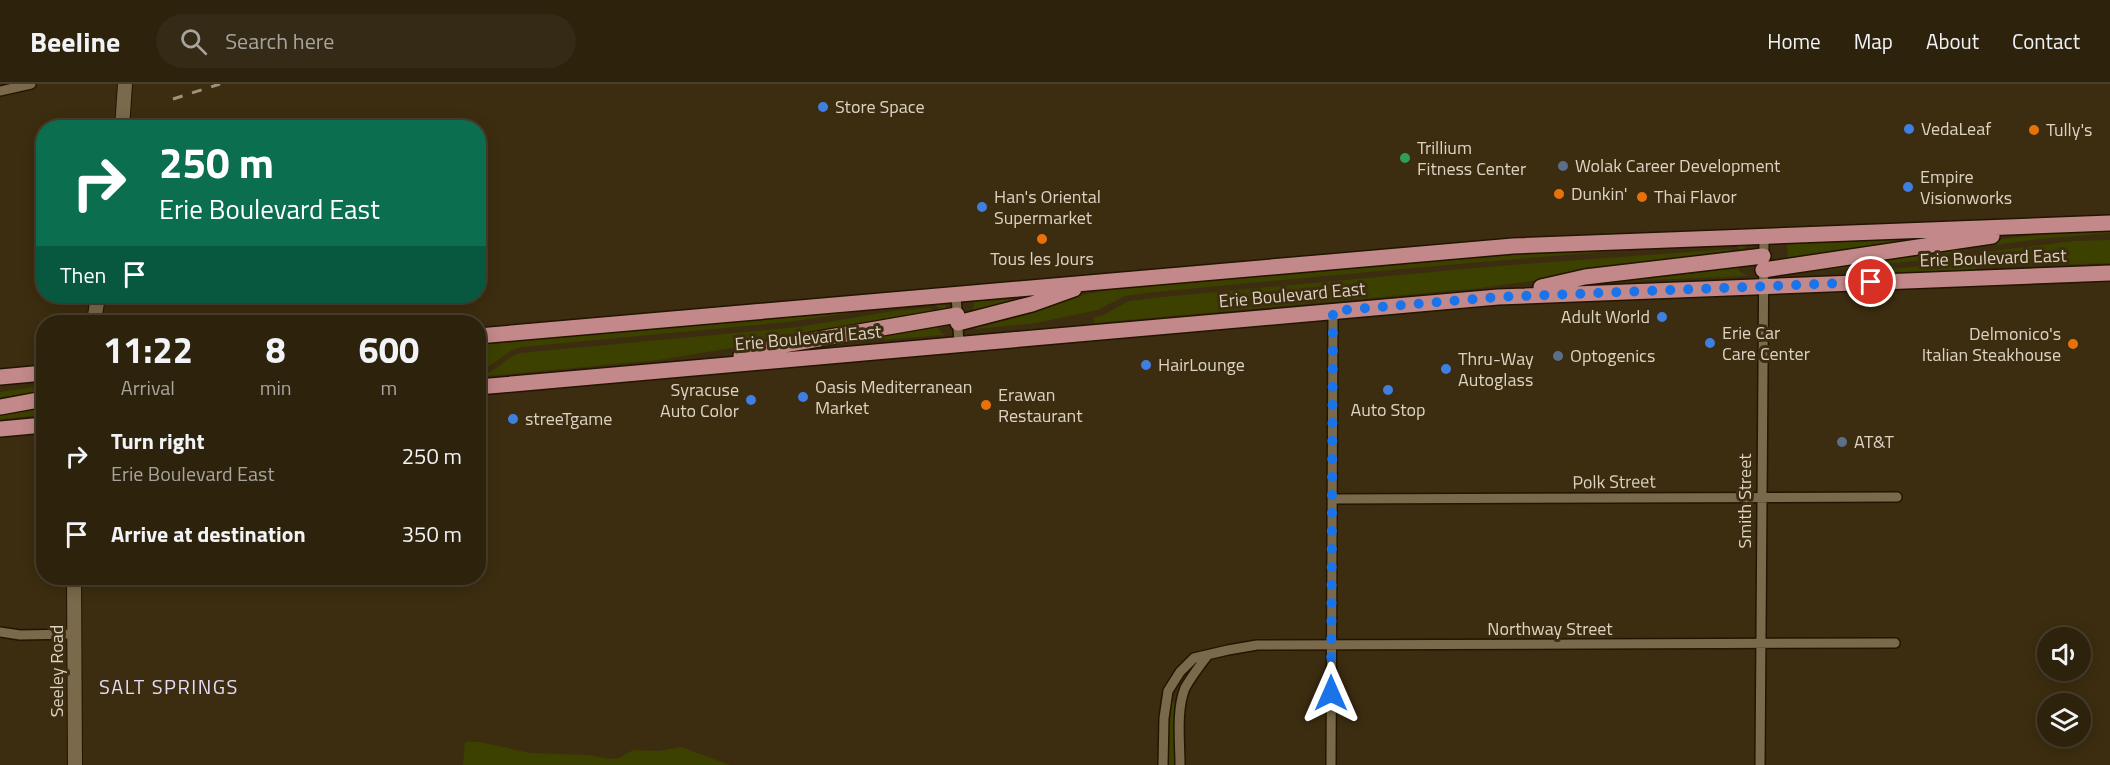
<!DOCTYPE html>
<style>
body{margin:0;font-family:"Titillium Web",sans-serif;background:#352a15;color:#f1f3f6;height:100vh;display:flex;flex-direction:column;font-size:22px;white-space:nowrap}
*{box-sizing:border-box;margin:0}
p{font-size:20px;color:#a7a49d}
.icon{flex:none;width:33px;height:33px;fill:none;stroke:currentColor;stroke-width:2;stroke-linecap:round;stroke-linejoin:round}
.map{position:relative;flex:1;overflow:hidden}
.panel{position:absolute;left:36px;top:231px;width:450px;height:270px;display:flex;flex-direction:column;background:#2d220c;border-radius:24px;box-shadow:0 3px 15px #0003,0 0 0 2px #483f2d}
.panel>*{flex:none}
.hud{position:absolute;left:36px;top:36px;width:450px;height:183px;border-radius:24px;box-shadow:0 3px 15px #0003,0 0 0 2px #483f2d;background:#0b6e4f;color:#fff;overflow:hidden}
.tools{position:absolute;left:2037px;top:543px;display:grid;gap:12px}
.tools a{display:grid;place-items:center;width:54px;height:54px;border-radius:50%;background:#2d220c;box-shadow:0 3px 15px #0003,0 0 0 2px #483f2d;font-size:30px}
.pin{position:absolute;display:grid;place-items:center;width:51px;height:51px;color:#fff;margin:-26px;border:3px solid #fff;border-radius:50%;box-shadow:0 2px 6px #0007}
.me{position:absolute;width:66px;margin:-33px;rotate:0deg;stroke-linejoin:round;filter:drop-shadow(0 0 4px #0008)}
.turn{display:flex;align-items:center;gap:21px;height:126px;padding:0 24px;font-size:27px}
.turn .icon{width:78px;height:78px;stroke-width:2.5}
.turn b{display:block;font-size:42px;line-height:51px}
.then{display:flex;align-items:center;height:57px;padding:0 24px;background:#0003;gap:12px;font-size:22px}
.eta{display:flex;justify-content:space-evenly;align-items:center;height:102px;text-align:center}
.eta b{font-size:36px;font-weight:700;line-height:42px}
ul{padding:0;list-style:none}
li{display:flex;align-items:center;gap:18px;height:78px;padding:0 24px}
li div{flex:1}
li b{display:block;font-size:22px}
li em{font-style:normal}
header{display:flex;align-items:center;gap:36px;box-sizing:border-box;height:84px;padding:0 30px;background:#2d220c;border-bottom:2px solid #483f2d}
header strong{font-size:28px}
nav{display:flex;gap:33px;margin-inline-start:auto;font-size:21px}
.search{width:420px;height:54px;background:#352a15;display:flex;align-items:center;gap:15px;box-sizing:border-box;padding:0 21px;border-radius:33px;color:#a7a49d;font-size:22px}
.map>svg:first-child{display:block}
.green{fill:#3c4100}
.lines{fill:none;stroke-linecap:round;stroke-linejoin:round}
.street-casing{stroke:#231500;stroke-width:12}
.secondary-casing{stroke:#231500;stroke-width:16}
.primary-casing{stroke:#231500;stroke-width:18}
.street{stroke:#7a694b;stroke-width:9}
.secondary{stroke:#7a694b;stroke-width:14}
.primary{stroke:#c3898a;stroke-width:15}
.rail{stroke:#9e927d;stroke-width:3;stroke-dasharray:10 10;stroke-linecap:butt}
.route{stroke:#1a73e8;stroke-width:10;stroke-dasharray:0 18}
.shop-dot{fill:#3f7fe0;stroke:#3c2d10;stroke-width:2}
.food-dot{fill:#e8710a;stroke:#3c2d10;stroke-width:2}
.leisure-dot{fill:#2e9e5b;stroke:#3c2d10;stroke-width:2}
.service-dot{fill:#5c6f8a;stroke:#3c2d10;stroke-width:2}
.labels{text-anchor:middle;stroke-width:6;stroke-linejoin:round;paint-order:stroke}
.poi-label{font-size:18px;fill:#ddd3c3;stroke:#3c2d10;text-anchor:start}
.street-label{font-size:18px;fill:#ddd3c3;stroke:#3c2d10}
.neighbourhood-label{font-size:20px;letter-spacing:1.5px;fill:#e5dcf8;stroke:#3c2d10}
</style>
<header>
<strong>Beeline</strong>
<div class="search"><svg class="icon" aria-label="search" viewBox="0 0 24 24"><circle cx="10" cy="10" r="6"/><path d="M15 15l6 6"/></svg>Search here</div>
<nav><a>Home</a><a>Map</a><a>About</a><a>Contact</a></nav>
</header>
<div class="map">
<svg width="2110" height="681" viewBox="0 0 2110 681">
<rect width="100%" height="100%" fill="#3c2d10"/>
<path class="green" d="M 2110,143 L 2110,149 L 2039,155 L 1972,164 L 1923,176 L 1789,190 L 1789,183 L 2088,144 Z
M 1741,156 L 1746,162 L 1741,168 L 1738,163 L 1733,159 C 1540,171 1347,190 1154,208 L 1125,212 L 1097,226 L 1036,239 L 975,245 L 974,239 L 1087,210 L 1115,205 L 1603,162 Z
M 1895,156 L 1898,158 L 1896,160 L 1788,174 L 1787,160 Z
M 2110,156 L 2110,179 L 1987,183 L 1943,190 L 1803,194 L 1921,182 L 1962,171 L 2075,157 Z
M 1731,165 L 1734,169 L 1481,204 L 1094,239 L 1094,233 L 1101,232 L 1129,217 L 1162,213 L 1497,182 Z
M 1736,178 L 1739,187 L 1748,192 L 1626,197 L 1625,195 Z
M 1025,214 L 973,229 L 974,218 Z
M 938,215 L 941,216 L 946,221 L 946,228 L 941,228 C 936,217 926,218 915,219 L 788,238 L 522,263 C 504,266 496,283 479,285 L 479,262 L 483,260 L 774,235 Z
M 929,224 L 936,230 L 659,276 L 485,292 L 481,291 C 499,287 504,274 520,269 L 799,243 L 894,227 Z
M 937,239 L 939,246 L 945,251 L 825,260 Z
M 43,302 L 43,310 L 0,317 L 0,308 Z
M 43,319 L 43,331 L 0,335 L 0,326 Z
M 1172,615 L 1175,620 L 1174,681 L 1165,681 L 1169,616 Z
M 465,658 L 480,658 L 530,669 L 589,671 L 610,675 L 619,674 L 633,666 L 659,667 L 681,663 L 730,681 L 463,681 Z"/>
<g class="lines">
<g class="street-casing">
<path id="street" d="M 0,7 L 31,0
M 956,210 L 959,260
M 1332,415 L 1897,413
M 0,548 L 20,551 L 75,550
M 1163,681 L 1164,634 L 1168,607 L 1180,588 L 1194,574 L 1228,566 L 1257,561 L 1895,559
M 1180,681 C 1180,658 1176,626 1185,604 C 1191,593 1199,583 1207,572
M 1331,681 L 1333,227
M 1760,681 L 1764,153"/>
</g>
<g class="secondary-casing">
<path id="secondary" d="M 122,44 L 125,0
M 94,238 L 98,212
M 74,494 L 75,681"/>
</g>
<g class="primary-casing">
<path id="primary" d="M 1763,186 L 1992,152
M 1541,203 L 1585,193 L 1763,172
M 958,239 L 1032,220 L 1074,205
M 478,252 L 1513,162 L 2110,139
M 741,272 L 778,262 L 957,231
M 0,293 L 44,289
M 478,303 L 1498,213 L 2110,189
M 0,323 L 44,315
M 0,345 L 44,341"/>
</g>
<use href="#street" class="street"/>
<use href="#secondary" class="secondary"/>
<use href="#primary" class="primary"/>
<path class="rail" d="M 173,15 L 220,0"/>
</g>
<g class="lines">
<path class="route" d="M 1331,609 L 1333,227 L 1498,213 L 1871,198"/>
</g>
<g class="shop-dot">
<circle cx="823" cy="23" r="6"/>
<circle cx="1909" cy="45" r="6"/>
<circle cx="1908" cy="103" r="6"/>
<circle cx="982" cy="123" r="6"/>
<circle cx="1662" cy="233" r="6"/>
<circle cx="1710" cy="259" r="6"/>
<circle cx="1146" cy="281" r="6"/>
<circle cx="1446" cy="285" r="6"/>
<circle cx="1388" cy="306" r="6"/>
<circle cx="803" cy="313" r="6"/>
<circle cx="751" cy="316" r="6"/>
<circle cx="513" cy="335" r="6"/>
</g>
<g class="food-dot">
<circle cx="2034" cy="46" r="6"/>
<circle cx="1559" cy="110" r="6"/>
<circle cx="1642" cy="113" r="6"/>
<circle cx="1042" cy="155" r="6"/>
<circle cx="2073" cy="260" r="6"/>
<circle cx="986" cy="321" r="6"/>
</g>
<circle class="leisure-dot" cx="1405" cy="74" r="6"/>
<g class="service-dot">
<circle cx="1563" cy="82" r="6"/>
<circle cx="1558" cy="272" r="6"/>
<circle cx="1842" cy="358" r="6"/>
</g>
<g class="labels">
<g class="poi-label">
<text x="835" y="29">Store Space</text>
<text x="1921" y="51">VedaLeaf</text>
<text x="2046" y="52">Tully's</text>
<text x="1417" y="70">Trillium<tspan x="1417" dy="21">Fitness Center</tspan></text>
<text x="1575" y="88">Wolak Career Development</text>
<text x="1920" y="99">Empire<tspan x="1920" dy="21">Visionworks</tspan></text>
<text x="1571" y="116">Dunkin'</text>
<text x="994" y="119">Han's Oriental<tspan x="994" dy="21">Supermarket</tspan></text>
<text x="1654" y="119">Thai Flavor</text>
<text x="1042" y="181" text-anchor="middle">Tous les Jours</text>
<text x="1650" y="239" text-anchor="end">Adult World</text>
<text x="1722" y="255">Erie Car<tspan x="1722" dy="21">Care Center</tspan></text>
<text x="2061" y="256" text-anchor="end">Delmonico's<tspan x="2061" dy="21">Italian Steakhouse</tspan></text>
<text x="1570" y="278">Optogenics</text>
<text x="1458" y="281">Thru-Way<tspan x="1458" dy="21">Autoglass</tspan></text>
<text x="1158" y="287">HairLounge</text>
<text x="815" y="309">Oasis Mediterranean<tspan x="815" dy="21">Market</tspan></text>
<text x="739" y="312" text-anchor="end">Syracuse<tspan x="739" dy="21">Auto Color</tspan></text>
<text x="998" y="317">Erawan<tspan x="998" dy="21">Restaurant</tspan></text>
<text x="1388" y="332" text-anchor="middle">Auto Stop</text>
<text x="525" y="341">streeTgame</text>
<text x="1854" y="364">AT&amp;T</text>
</g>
<g class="street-label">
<text transform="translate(1993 174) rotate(-2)" y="6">Erie Boulevard East</text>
<text transform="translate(1292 211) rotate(-5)" y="6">Erie Boulevard East</text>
<text transform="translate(808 254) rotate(-5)" y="6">Erie Boulevard East</text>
<text transform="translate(1614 398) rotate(-1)" y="6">Polk Street</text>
<text transform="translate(1745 417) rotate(-90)" y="6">Smith Street</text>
<text x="1550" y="551">Northway Street</text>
<text transform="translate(57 587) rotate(-90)" y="6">Seeley Road</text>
</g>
<g class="neighbourhood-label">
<text x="169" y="610">SALT SPRINGS</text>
</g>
</g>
</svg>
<div class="tools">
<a><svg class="icon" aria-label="sound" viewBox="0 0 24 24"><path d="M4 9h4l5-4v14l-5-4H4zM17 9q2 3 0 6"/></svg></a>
<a><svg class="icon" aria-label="layers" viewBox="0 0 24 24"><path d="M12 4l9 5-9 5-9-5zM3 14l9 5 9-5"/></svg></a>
</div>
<div class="pin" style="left:1871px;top:198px;background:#d93025"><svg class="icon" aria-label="arrive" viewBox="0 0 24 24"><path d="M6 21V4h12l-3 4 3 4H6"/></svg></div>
<svg class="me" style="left:1331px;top:609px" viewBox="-20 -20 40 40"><path d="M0-17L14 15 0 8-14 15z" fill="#1a73e8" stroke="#fff" stroke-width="4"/></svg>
<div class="hud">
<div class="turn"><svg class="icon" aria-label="right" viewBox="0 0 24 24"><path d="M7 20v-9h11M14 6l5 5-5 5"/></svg><div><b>250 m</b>Erie Boulevard East</div></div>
<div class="then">Then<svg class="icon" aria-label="arrive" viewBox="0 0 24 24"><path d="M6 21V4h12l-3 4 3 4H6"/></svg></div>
</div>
<section class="panel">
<div class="eta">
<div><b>11:22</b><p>Arrival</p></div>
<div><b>8</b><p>min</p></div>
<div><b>600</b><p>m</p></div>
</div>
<ul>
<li><svg class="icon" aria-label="right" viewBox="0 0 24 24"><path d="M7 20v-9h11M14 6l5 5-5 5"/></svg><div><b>Turn right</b><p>Erie Boulevard East</p></div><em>250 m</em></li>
<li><svg class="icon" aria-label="arrive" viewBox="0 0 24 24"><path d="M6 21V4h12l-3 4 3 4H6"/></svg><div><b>Arrive at destination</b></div><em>350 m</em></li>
</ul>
</section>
</div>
